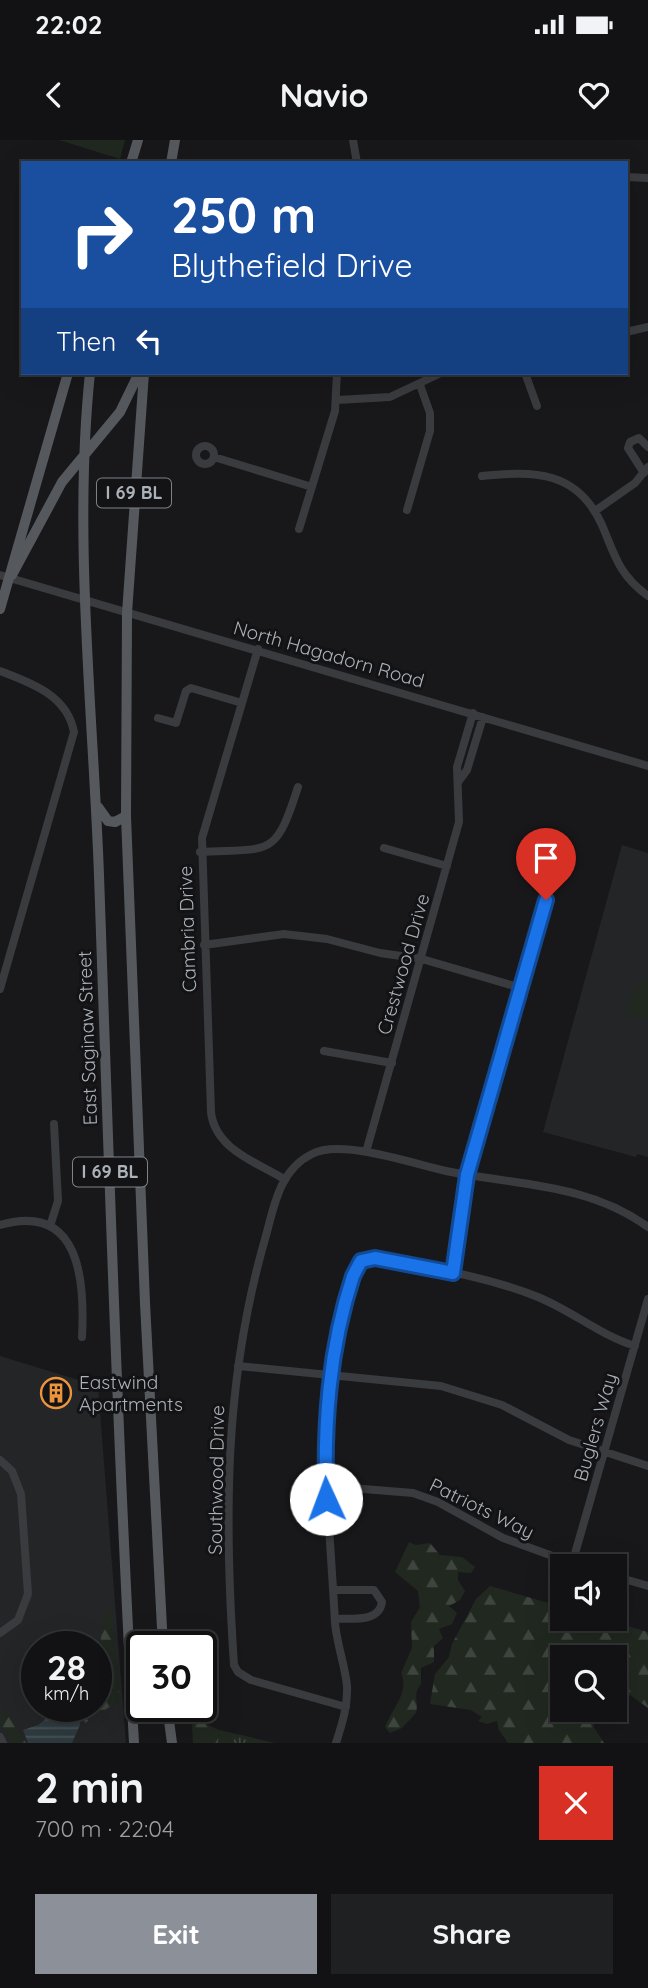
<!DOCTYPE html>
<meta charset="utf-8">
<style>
body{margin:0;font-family:Quicksand,sans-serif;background:#1f2022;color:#f1f3f6;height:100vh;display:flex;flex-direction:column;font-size:26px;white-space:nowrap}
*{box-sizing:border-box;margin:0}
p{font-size:23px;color:#9c9ea0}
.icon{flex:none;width:38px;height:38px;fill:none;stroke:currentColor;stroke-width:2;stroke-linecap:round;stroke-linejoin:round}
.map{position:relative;height:1603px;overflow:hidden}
.details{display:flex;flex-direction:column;background:#121214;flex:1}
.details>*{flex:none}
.guide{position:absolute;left:21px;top:21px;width:607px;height:214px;border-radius:0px;box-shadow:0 7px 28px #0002,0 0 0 2px #313234;background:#1a4fa0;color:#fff;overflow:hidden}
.controls{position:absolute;left:550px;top:1414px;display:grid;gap:14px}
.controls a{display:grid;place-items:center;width:77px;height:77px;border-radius:0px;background:#121214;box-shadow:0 7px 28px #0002,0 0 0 2px #313234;font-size:35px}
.speed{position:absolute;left:21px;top:1491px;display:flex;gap:14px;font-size:35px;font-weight:700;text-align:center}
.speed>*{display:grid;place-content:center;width:91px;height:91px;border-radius:50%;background:#121214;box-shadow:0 7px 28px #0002,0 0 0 2px #313234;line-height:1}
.speed small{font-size:18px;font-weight:400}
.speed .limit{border:4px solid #111;border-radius:10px;background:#fff;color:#111}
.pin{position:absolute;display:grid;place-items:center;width:60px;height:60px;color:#fff;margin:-72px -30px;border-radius:50% 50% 50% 0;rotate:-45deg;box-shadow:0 0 7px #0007}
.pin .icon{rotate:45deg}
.me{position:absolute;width:77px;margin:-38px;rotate:358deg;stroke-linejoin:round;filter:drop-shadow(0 0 5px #0008)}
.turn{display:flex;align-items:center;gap:24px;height:147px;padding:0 35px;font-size:32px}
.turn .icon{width:91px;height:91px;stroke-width:2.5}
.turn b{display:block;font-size:49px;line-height:60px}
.then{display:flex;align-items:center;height:66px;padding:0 35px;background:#0003;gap:14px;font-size:26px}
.round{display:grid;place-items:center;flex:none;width:74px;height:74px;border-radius:0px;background:#1f2022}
.head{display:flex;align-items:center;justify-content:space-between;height:119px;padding:0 35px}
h1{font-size:42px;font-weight:700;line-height:52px}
.primary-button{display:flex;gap:14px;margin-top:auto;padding:14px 35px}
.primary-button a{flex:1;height:80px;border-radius:0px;background:#8c9099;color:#fff;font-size:28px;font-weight:700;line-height:80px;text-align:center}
.primary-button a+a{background:#1f2022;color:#f1f3f6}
.status{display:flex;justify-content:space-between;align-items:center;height:49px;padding:0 35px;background:#121214;direction:ltr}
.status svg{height:19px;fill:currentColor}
header{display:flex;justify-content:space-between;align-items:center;height:91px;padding:0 35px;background:#121214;font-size:32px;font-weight:700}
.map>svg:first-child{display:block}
.built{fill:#242527;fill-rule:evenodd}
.grass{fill:url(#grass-tufts)}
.forest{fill:url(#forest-firs)}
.park{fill:#202820}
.water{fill:url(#water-rules)}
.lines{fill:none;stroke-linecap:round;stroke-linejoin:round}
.minor{stroke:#393b3f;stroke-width:8}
.major{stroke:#55595e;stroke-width:10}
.route-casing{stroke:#114b97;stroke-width:18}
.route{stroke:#1a73e8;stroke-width:12}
.labels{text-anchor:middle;stroke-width:6;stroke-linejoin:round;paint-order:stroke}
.shield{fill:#131315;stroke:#7d8288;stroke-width:2}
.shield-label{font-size:18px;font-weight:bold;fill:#abb2b9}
.street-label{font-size:19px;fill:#abb2b9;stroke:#131315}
.poi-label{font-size:19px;fill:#abb2b9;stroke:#131315;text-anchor:start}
</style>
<div class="status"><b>22:02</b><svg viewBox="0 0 49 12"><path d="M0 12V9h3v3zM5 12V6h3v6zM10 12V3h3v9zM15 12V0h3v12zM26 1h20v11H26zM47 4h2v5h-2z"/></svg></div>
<header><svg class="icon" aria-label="back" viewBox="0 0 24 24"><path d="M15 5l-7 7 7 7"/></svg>Navio<svg class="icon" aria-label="heart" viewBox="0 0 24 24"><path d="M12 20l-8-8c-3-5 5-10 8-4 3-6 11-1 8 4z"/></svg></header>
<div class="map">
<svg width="648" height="1603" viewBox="0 0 648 1603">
<defs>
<pattern id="grass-tufts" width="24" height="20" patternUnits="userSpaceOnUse" patternTransform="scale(1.75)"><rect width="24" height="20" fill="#202820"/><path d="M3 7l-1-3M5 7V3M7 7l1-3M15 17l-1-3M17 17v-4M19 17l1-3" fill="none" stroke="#3e453e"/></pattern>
<pattern id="forest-firs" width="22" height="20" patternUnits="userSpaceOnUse" patternTransform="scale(1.75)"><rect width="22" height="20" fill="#202820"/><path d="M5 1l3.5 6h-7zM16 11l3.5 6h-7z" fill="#3e453e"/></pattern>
<pattern id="water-rules" width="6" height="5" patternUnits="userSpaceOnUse" patternTransform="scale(1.75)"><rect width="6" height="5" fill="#2e3a3e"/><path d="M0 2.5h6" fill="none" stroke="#4a5458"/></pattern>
</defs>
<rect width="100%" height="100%" fill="#18181a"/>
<path class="built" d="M 622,705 L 648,713 L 648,1017 L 637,1014 L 636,1017 L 543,992 Z
M 0,1216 L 98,1246 L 126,1603 L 0,1603 ZM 37,1507 L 96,1507 L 96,1566 L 37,1566 Z"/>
<path class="grass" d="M 219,1590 L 275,1603 L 218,1603 Z"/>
<path class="forest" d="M 409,1402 L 416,1405 L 430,1403 L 440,1415 L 462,1417 L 475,1427 L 471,1433 L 458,1432 L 458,1440 L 465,1451 L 460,1460 L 449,1466 L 457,1473 L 452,1484 L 439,1489 L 443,1498 L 434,1506 L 434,1522 L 421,1528 L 421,1544 C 412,1554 419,1561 416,1573 L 402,1588 L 390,1593 L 385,1587 C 391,1570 410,1553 401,1533 L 412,1508 L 411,1482 L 420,1467 L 418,1451 L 395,1432 Z
M 490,1446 L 562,1467 L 562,1479 L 603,1479 L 648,1492 L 648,1568 L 630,1555 L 627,1561 L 614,1564 L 614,1517 L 562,1517 L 562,1570 L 606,1570 L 593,1586 L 604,1603 L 508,1603 L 499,1590 L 497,1581 L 487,1584 L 478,1581 L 482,1577 L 471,1570 L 430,1564 L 435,1534 L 449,1517 L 452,1504 L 476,1459 Z
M 111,1471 L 120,1560 L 85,1583 L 82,1566 L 96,1566 L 96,1538 L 102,1535 C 97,1515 101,1492 106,1472 Z
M 3,1568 L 26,1603 L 11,1603 L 0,1582 Z
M 197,1580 L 219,1590 L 218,1603 L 193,1603 L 192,1585 Z"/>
<path class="park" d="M 59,0 L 125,0 L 120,19 Z
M 648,837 L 648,879 L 625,872 L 634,852 Z"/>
<path class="water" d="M 63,1566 L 77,1566 L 80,1585 L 72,1603 L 28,1603 L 23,1590 L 38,1585 Z"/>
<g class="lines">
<path class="minor" d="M 353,0 L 357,23
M 626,37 L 648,38
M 626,192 L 648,187
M 525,233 L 537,266
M 337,260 L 390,257 L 441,233
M196 315a9 9 0 1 1 18 0a9 9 0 1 1-18 0Z
M 214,317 L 312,347
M 644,333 L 628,308 L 630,302 L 639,298 L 648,307
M 482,336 C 534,331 577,330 602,385 C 615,416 619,435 648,456
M 407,370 L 430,291 L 430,273 L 420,245
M 595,371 L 635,343 L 648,327
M 299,389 L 335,271 L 337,233
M 0,435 L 648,626
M 258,509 L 202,698 L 211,972 C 215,1009 256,1022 284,1039
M 0,531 C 31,543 67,555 74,592 L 0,849
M 158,578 L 176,583 L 186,551 L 191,548 L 242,563
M 458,642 L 467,630 L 483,577
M 384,708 L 447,726
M 200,712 C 271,708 275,719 298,647
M 204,805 L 284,794 L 327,799 L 380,813 L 422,819 L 521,848
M 324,911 L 392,923
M 366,1012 L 459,682 L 457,627 L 473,573
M 0,1085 C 80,1062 85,1140 82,1197
M 50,1086 L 58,1061 L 54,984
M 453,1133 L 467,1035 L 552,740
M 238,1226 L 441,1246 L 502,1265 L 569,1300 L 648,1326
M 0,1320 L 12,1331 L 21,1354 L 28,1454 L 18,1480 L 0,1493
M 326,1346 L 413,1353 L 438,1362 L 503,1398 L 580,1426
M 572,1424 L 648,1159
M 614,1436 L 648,1446
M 334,1450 L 374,1450 L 382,1462 C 379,1483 352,1478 335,1479
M 346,1567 L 251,1540 L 238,1532 L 234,1525 C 224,1377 224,1242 265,1099 C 274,1067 279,1030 312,1014 C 342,998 416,1025 451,1032 C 519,1045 589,1044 648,1087
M 0,1597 L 3,1603
M 336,1603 C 342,1584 348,1566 347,1546 C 345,1525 337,1505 335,1483 C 329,1364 311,1241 356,1127 L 364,1119 L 375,1118 C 430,1128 486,1136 538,1157 C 572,1171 600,1195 635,1206"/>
<path class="major" d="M 131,23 L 138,0
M 171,23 L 175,0
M 90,233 C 73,396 93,571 99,735 C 109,1025 118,1314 134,1603
M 144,233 L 127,473 L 126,676 L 145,1163 L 163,1507
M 12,435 L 62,342 L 120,272 L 139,233
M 0,469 L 68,233
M 98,667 L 108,681 L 115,682 L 126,676
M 167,1566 L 172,1603"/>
</g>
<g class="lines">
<g class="route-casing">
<path id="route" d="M 326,1359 C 324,1283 329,1209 353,1136 L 361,1121 L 375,1118 L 453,1133 L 467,1035 L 546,760"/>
</g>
<use href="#route" class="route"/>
</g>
<defs>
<g id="building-ring" transform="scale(1.575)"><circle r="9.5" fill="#131315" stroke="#ec933e" stroke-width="1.5"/><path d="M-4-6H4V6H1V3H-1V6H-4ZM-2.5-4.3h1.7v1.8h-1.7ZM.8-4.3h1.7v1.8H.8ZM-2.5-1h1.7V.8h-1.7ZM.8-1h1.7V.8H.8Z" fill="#ec933e"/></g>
</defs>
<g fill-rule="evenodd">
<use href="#building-ring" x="56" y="1253"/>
</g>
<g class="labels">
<g class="shield">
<rect x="97" y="338.5" width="74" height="29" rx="5"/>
<rect x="73" y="1017.5" width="74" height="29" rx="5"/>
</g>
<g class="shield-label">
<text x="134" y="359">I 69 BL</text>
<text x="110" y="1038">I 69 BL</text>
</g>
<g class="street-label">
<text transform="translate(329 514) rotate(16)" y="7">North Hagadorn Road</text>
<text transform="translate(187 789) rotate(-92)" y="7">Cambria Drive</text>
<text transform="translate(403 824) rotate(-74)" y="7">Crestwood Drive</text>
<text transform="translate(87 898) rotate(-92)" y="7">East Saginaw Street</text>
<text transform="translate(595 1287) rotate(-74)" y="7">Buglers Way</text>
<text transform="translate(216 1340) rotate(-89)" y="7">Southwood Drive</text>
<text transform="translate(482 1368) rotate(26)" y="7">Patriots Way</text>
</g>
<g class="poi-label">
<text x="79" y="1249">Eastwind<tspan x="79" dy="22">Apartments</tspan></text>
</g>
</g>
</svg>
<div class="controls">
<a><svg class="icon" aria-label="sound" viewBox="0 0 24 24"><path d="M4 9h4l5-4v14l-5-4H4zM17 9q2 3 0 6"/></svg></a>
<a><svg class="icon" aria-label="search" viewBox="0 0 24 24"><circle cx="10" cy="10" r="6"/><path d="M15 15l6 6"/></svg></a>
</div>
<div class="speed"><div>28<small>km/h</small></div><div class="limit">30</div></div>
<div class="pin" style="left:546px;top:760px;background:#d93025"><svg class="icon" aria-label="arrive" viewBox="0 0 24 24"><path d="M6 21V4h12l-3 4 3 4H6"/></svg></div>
<svg class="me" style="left:326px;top:1359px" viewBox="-20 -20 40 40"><circle r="19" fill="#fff"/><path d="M0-13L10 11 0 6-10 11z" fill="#1a73e8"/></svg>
<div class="guide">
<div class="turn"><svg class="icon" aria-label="right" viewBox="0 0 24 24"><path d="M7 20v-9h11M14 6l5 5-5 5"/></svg><div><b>250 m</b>Blythefield Drive</div></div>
<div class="then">Then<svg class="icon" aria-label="left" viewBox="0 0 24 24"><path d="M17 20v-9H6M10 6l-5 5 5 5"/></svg></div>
</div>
</div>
<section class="details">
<div class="head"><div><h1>2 min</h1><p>700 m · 22:04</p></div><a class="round" style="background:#d93025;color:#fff"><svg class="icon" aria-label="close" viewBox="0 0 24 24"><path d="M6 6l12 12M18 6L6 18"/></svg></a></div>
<div class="primary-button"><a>Exit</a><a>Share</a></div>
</section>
